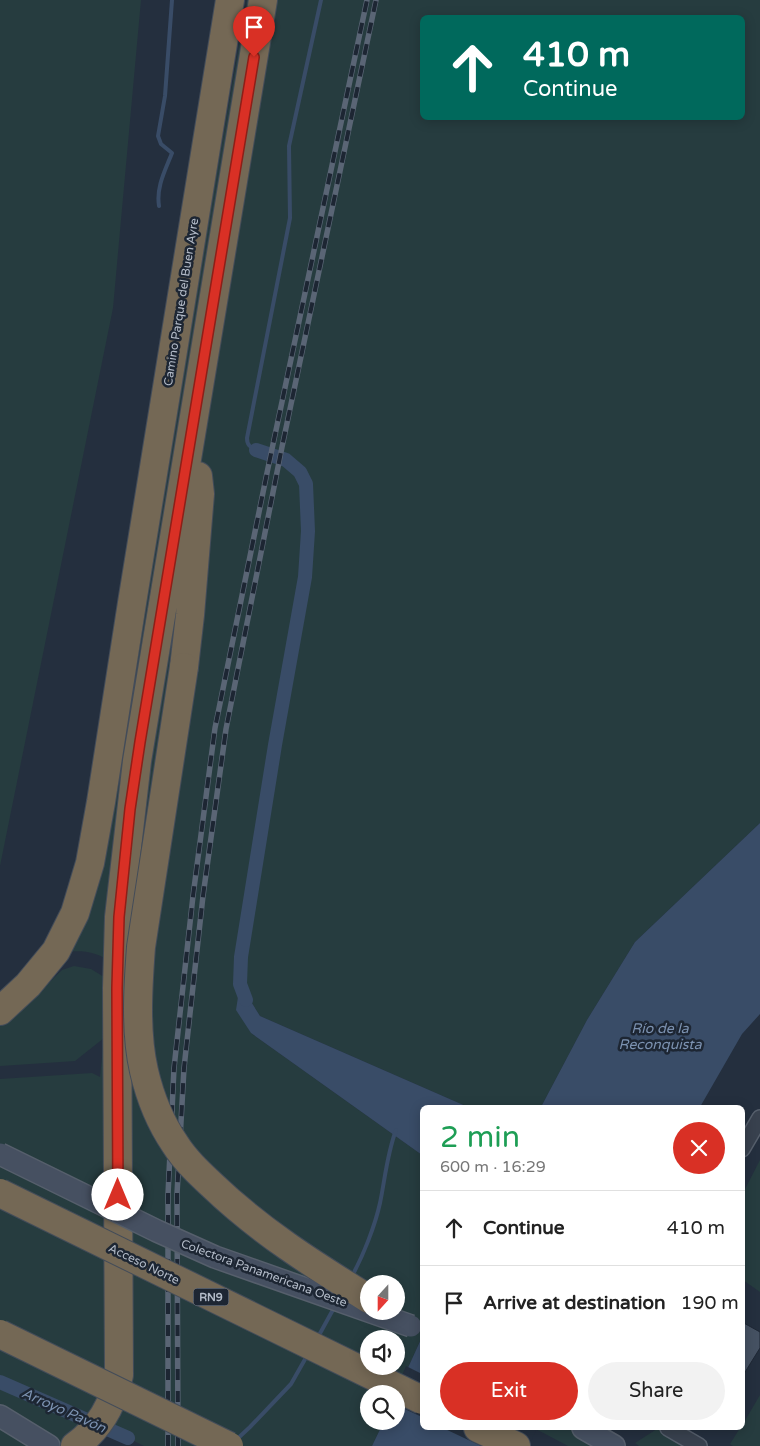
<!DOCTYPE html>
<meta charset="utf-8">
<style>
body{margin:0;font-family:"Varela Round",sans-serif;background:#f2f2f2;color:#222;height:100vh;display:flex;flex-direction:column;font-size:19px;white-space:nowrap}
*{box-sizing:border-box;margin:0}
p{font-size:16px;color:#767676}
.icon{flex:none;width:28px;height:28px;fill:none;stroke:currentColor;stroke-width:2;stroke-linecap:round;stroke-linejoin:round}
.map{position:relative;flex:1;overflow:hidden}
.sheet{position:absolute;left:420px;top:1105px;width:325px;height:325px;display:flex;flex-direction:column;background:#fff;border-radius:8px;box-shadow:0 2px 12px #0003}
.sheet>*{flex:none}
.banner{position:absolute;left:420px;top:15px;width:325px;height:105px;border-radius:8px;box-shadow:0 2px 12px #0003;background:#00695c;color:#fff;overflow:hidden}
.needle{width:32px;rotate:201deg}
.fabs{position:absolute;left:360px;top:1275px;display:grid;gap:10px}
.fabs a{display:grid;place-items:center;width:45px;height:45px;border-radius:50%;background:#fff;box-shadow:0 2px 12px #0003;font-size:25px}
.pin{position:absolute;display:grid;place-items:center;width:42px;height:42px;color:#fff;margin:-51px -21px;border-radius:50% 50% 50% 0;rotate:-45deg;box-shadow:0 0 5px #0007}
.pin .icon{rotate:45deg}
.me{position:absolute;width:55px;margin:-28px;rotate:0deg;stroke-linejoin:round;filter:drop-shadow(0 0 4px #0008)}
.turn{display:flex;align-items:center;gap:18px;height:105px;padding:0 20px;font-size:22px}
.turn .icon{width:65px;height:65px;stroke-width:2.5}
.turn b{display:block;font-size:35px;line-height:42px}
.round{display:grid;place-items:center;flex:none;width:52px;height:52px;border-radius:26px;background:#f2f2f2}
.summary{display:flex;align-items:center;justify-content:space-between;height:85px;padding:0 20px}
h1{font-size:30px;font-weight:600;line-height:38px;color:#1e9e55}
.button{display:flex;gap:10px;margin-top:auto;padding:10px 20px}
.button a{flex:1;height:58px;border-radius:30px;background:#d93025;color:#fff;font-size:20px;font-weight:600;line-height:58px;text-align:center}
.button a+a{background:#f2f2f2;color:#222}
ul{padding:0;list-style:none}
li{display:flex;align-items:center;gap:15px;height:75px;padding:0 20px;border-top:1px solid #e0e0e0}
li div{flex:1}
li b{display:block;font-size:19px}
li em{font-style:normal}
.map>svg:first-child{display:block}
.green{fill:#263c3f;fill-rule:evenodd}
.water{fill:#394c67}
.pier{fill:#242f3e}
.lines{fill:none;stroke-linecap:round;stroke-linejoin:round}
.stream{stroke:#394c67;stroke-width:4}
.canal{stroke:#394c67;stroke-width:14}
.building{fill:#455162;stroke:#1f2835}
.street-casing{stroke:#565f6c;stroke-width:18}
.secondary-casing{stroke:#565f6c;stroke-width:24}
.highway-casing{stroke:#434c59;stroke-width:30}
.street{stroke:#38414e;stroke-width:15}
.secondary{stroke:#465061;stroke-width:21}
.highway{stroke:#746855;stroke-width:28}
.rail-casing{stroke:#5a6575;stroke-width:5.5}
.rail{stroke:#1d2633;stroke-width:4;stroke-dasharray:11;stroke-linecap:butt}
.secondary-bridge-casing{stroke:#565f6c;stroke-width:24;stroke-linecap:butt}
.highway-bridge-casing{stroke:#434c59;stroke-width:30;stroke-linecap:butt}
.secondary-bridge{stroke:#465061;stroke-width:21}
.highway-bridge{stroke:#746855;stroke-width:28}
.route-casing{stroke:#8d1f18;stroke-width:12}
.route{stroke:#d93025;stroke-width:9}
.labels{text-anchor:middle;stroke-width:5;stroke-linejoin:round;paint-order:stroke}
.shield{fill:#1d2633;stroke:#878f9c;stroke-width:1}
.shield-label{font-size:11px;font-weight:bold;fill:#b4bcc9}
.street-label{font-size:12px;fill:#b4bcc9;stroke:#1d2633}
.water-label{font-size:14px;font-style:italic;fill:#7c92b1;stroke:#1d2633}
</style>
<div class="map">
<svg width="760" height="1446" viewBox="0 0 760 1446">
<rect width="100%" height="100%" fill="#242f3e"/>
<path class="green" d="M 0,0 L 141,0 L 113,308 L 0,866 Z
M 247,0 L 253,0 L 133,702 L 108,1362 L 98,1406 L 69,1441 L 54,1446 L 0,1446 L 0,1079 L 92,1073 L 100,1077 L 104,1038 L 75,1061 L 0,1066 L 0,1025 L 19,1012 L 62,970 L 74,966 L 91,969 L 104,977 L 110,961 C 94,951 83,950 63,952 L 174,419 Z
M 263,0 L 760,0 L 760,823 L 635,942 L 587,1020 L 541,1107 L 468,1107 L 260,1016 L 240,985 L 251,1033 L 422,1155 L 422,1337 L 396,1394 L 369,1394 L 369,1421 L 384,1421 L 372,1446 L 144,1446 L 128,1438 L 105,1414 L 117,988 ZM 422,18 L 742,18 L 742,118 L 422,118 ZM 369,1284 L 396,1284 L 396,1311 L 369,1311 ZM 369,1339 L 396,1339 L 396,1366 L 369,1366 Z
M 760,1160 L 760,1292 L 743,1280 L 743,1193 Z
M 760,1395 L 760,1446 L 733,1446 L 730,1444 L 740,1428 L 742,1428 L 743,1424 Z
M 534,1428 L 580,1428 L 610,1446 L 568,1446 Z
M 657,1429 L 688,1446 L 639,1446 L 635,1443 Z"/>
<path class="water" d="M 760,823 L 760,1014 L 742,1034 L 700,1107 L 541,1107 L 587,1020 L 635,942 Z
M 240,984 L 260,1016 L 468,1107 L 422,1108 L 422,1155 L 251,1033 L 236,1010 Z
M 422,1337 L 422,1428 L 534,1428 L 526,1446 L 372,1446 L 384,1421 L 396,1421 L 396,1394 Z"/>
<path class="pier" d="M 406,1366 L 422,1374 L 422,1417 L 396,1405 L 396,1394 L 394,1394 Z
M 443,1428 L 531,1428 L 536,1430 L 529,1446 L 481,1446 Z"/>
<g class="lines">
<path class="stream" d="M 159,206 C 156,187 165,171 172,153 L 161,144 L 158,136 L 165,96 L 172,0
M 256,450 C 250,447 247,445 247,438 L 290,218 L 289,146 L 321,0
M 352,1276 C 363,1256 375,1226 380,1203 C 385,1179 387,1154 396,1130
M 318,1337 L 335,1306
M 236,1440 L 250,1427 L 291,1384 L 308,1354"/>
<path class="canal" d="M 246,1000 L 240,984 L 241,957 L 275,745 L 305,577 L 308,531 L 306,484 L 300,472 L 286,460 L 256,450
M 0,1382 L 128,1438"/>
</g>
<path class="building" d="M 742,1322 L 760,1332 L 760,1348 L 742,1377 Z"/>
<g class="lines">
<g class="street-casing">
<path id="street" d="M 742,1149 L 760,1118
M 668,1428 L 699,1446"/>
</g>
<g class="secondary-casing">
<path id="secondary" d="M 0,1416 L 49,1446
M 583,1428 L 614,1446"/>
</g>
<g class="highway-casing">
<path id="highway" d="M 184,667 L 190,615 L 200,494 L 198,476
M 0,1011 L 28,985 L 56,951 L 75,913 L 90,863 L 101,802 L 132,603 L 230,0
M 478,1428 L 516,1446
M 75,1446 C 100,1428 113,1405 119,1375 L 117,988 L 119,917 L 137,761 L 263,0"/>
</g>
<use href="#street" class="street"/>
<use href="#secondary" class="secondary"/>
<use href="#highway" class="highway"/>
<g class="rail-casing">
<path id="rail" d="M 168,1446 L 168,1195 L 174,1068 L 193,896 L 215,728 L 268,468 L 367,0
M 178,1446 L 177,1194 L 184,1068 L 203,896 L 226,729 L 282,447 L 376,0"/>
</g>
<use href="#rail" class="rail"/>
<g class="secondary-bridge-casing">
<path id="secondary-bridge" d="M 0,1154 L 157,1231 L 215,1257 L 411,1326"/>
</g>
<g class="highway-bridge-casing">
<path id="highway-bridge" d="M 184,667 L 141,947 C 138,987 135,1032 144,1071 C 150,1097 160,1122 175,1144 C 185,1160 199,1173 213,1186 C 260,1231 314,1265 369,1299
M 0,1193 L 422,1400
M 0,1334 L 229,1446"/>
</g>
<use href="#secondary-bridge" class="secondary-bridge"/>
<use href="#highway-bridge" class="highway-bridge"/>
</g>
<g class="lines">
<g class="route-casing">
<path id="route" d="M 118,1195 L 117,988 L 119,917 L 130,809 L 140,742 L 254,57"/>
</g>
<use href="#route" class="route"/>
</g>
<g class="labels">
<rect class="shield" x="193.5" y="1288.5" width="35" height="17" rx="4"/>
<g class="shield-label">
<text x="211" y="1301">RN9</text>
</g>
<g class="street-label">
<text transform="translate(181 302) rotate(-81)" y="4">Camino Parque del Buen Ayre</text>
<text transform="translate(144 1264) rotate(26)" y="4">Acceso Norte</text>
<text transform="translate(264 1273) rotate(20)" y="4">Colectora Panamericana Oeste</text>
</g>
<g class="water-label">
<text x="660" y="1033">Río de la<tspan x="660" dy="16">Reconquista</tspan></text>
<text transform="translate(64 1410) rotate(24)" y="5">Arroyo Pavón</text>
</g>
</g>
</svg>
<div class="fabs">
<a><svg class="needle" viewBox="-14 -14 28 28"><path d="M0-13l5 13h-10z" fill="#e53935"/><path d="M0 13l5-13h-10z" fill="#767676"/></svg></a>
<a><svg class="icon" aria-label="sound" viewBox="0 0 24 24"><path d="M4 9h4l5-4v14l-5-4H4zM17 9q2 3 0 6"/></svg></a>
<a><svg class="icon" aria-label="search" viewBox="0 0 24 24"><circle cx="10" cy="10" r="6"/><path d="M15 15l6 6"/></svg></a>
</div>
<div class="pin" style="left:254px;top:57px;background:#d93025"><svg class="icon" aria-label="arrive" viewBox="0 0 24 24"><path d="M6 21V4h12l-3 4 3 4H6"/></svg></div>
<svg class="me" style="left:118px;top:1195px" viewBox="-20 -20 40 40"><circle r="19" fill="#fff"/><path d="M0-13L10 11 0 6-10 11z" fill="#d93025"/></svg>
<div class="banner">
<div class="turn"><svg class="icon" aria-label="ahead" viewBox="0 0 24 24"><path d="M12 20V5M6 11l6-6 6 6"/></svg><div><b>410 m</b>Continue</div></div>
</div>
<section class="sheet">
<div class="summary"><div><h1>2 min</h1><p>600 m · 16:29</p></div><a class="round" style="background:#d93025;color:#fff"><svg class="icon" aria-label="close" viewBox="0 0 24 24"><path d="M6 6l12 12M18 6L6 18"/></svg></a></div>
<ul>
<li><svg class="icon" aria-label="ahead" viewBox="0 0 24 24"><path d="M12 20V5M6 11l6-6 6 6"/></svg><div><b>Continue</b></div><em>410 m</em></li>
<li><svg class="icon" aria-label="arrive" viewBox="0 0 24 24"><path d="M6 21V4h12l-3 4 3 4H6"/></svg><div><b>Arrive at destination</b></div><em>190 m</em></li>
</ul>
<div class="button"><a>Exit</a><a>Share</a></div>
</section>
</div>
